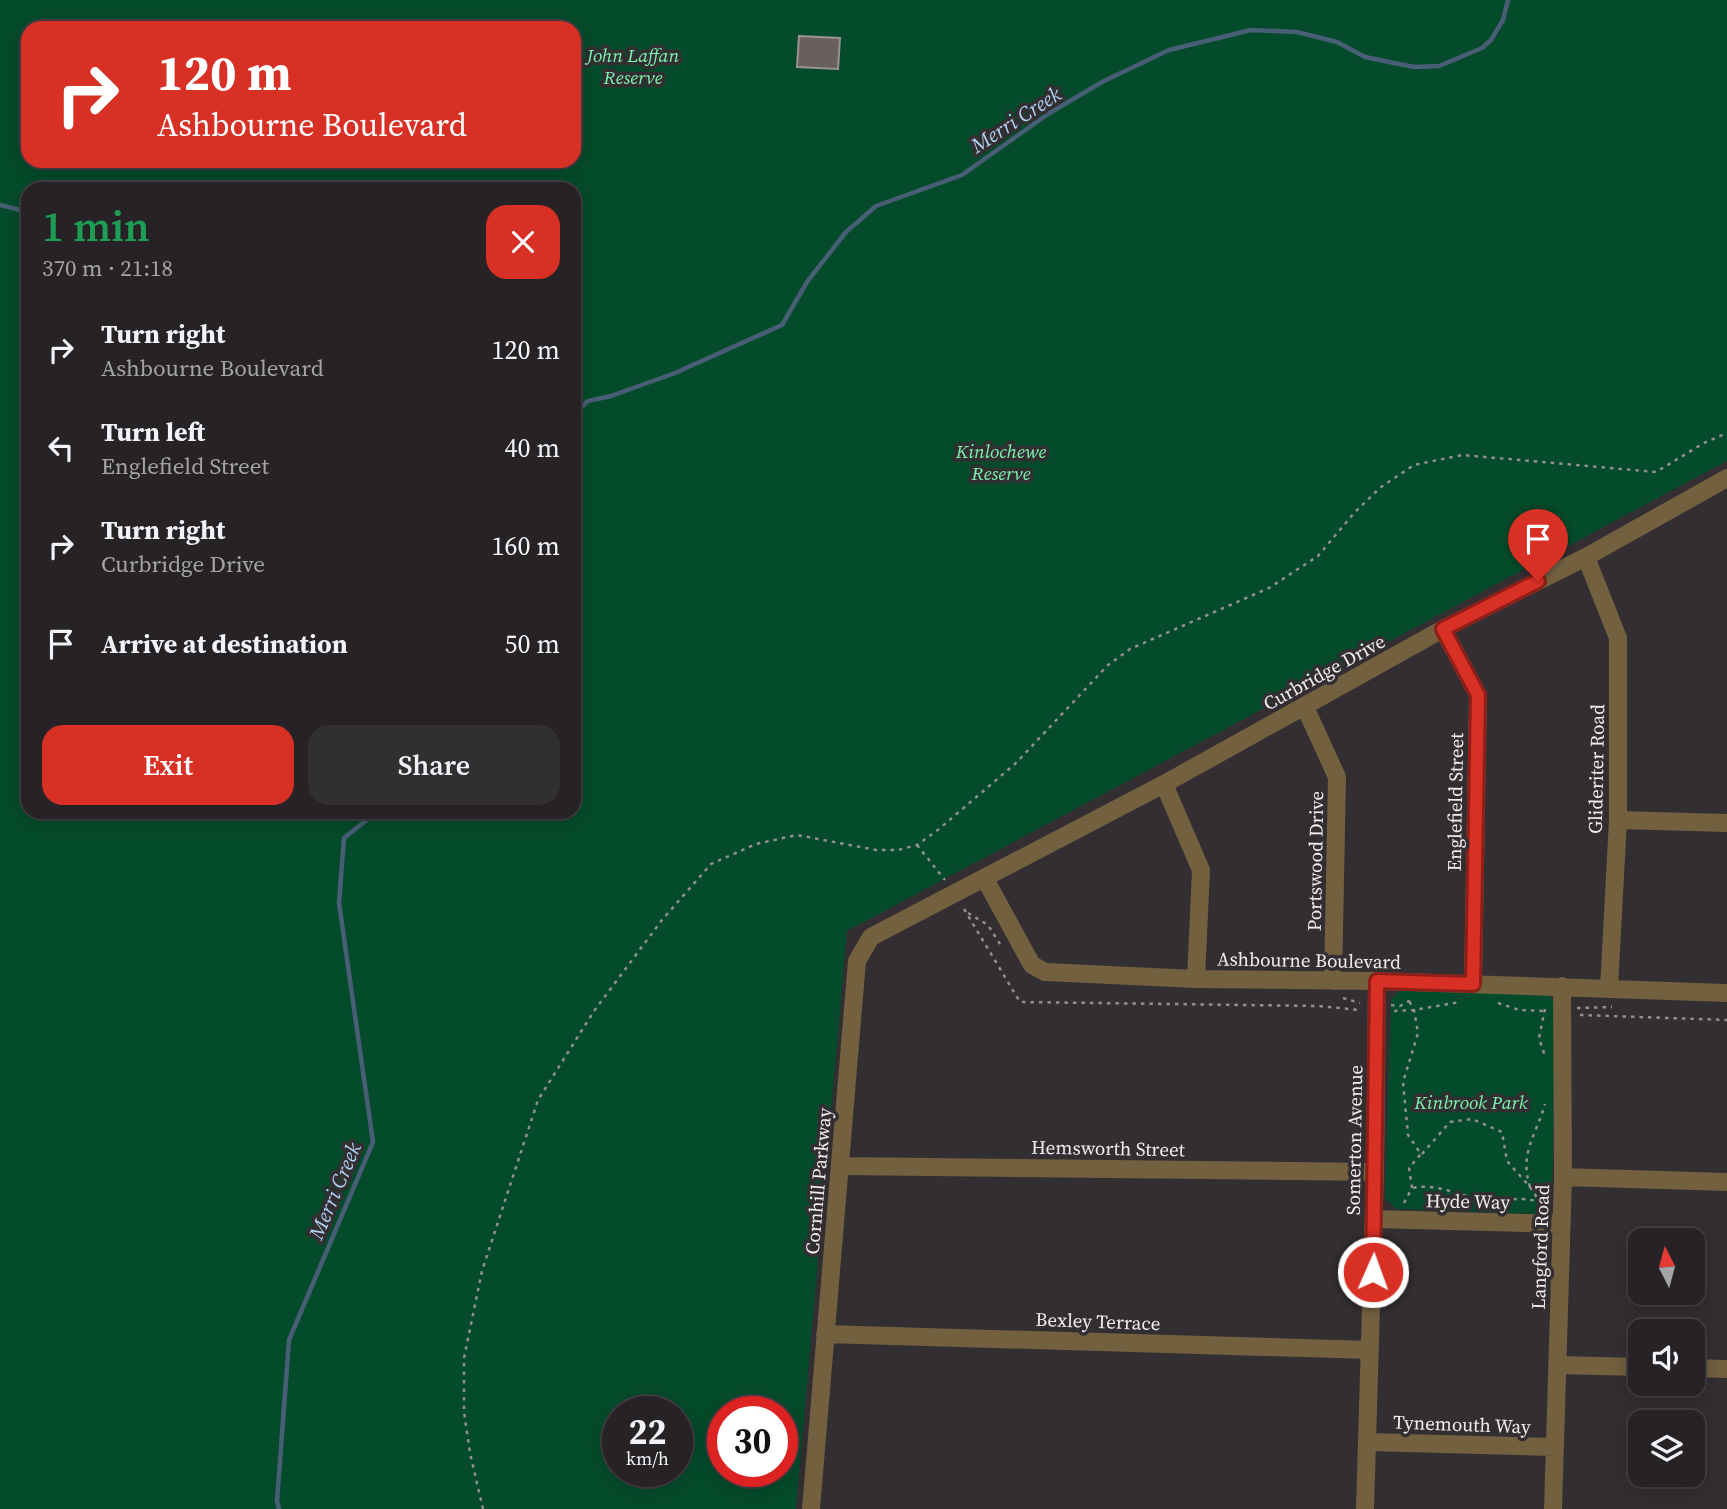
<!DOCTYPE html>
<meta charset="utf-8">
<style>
body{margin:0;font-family:"Source Serif 4",serif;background:#322f32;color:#f1f3f6;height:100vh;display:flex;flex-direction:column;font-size:26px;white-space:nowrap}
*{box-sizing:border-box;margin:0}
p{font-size:23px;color:#a4a4a7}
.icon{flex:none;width:38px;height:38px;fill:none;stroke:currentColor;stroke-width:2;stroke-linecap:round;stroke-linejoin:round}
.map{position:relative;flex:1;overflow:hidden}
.drawer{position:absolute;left:21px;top:182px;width:560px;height:637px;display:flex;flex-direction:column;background:#262226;border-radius:21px;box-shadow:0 4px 18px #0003,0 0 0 2px #423f43}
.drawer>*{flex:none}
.guide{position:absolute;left:21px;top:21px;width:560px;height:147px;border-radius:21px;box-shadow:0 4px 18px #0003,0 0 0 2px #423f43;background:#d93025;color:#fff;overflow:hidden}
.needle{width:46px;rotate:354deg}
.buttons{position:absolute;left:1628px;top:1228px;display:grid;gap:14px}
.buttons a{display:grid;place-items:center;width:77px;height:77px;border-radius:14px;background:#262226;box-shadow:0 4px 18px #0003,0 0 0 2px #423f43;font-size:35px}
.speed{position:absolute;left:602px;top:1396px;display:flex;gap:14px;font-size:35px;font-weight:700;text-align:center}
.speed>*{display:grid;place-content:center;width:91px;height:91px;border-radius:50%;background:#262226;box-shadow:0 4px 18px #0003,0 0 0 2px #423f43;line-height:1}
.speed small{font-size:18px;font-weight:400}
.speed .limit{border:10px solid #d22;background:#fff;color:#111}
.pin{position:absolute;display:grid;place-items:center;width:60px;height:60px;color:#fff;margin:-72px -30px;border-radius:50% 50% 50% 0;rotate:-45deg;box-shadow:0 0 7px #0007}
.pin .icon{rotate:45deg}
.me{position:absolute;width:77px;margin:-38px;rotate:2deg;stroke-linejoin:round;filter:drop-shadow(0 0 5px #0008)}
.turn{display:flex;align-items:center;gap:24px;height:147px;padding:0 21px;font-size:32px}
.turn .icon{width:91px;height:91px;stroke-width:2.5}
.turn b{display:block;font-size:49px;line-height:60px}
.round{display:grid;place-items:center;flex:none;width:74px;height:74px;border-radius:21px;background:#322f32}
.overview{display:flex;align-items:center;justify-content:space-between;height:119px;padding:0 21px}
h1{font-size:42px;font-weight:600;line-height:52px;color:#1e9e55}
.action{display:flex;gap:14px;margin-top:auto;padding:14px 21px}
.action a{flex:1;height:80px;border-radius:21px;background:#d93025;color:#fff;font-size:28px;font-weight:600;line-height:80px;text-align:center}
.action a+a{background:#322f32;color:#f1f3f6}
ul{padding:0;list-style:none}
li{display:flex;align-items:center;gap:21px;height:98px;padding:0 21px}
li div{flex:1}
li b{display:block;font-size:26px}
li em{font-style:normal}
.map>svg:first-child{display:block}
.green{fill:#044b2b;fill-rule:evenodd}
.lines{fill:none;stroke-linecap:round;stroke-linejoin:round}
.stream{stroke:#485e74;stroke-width:4.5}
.building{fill:#67605f;stroke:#9a9392;stroke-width:2}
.path{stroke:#928f92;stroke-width:2.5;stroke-dasharray:3.5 5;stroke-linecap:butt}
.street{stroke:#72603f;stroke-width:18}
.route-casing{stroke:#8d1f18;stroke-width:18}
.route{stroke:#d93025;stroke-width:12}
.labels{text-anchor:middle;stroke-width:7;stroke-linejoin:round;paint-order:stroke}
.park-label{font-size:19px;font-style:italic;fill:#7cf5b0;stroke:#322e32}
.street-label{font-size:19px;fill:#f0eef0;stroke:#322e32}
.water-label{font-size:21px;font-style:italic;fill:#b0d0f2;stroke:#322e32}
</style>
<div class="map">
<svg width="1727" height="1509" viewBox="0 0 1727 1509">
<rect width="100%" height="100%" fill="#322e32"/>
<path class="green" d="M 0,0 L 1727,0 L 1727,461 L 847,931 L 796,1509 L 0,1509 ZM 28,28 L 574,28 L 574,161 L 28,161 ZM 28,189 L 574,189 L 574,812 L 28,812 ZM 618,1412 L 677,1412 L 677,1472 L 618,1472 ZM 723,1412 L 782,1412 L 782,1472 L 723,1472 Z
M 1402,989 L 1547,992 L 1556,1005 L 1552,1198 L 1539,1214 L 1396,1209 L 1385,1198 L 1391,999 Z"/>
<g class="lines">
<path class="stream" d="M 0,205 L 28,212
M 574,414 L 588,401 L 611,396 L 675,373 L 782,325 L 807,282 L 846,232 L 876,206 L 962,175 L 1048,114 L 1102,82 L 1169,50 L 1251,30 L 1297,32 L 1337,42 L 1365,57 L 1414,67 L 1439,66 L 1482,48 L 1491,40 L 1503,20 L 1508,0
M 279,1509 L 277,1501 L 289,1340 L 373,1142 L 339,903 L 344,838 L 377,812"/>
</g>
<path class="building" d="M 799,36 L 840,38 L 838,69 L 797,67 Z"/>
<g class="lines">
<path class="path" d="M 917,845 L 945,880
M 964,909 L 1020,1002 L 1319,1006 L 1359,1010
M 968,913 L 988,925 L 1000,944
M 1343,998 L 1360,1003
M 1498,1003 L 1519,1010 L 1546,1011
M 1391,1005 L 1400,1006 L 1411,1000
M 1577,1008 L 1612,1007
M 1545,1009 L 1539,1038 L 1545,1056
M 1394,1011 L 1414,1010 L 1460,1002
M 1580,1015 L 1727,1020
M 1422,1154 L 1450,1122 L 1472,1119 L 1502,1132 L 1507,1161 L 1530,1187 L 1540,1202
M 1530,1187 C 1519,1153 1536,1136 1545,1104
M 1413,1188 C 1439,1182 1463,1199 1490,1200 C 1510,1201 1518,1196 1540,1202
M 1404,1203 L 1412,1188 L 1409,1168 L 1421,1154 L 1408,1135 L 1403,1082 L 1418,1033 L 1414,1010 L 1409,1001
M 483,1509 L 470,1453 L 464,1412 L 464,1358 L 482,1271 L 538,1100 L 594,1011 L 662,920 L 711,864 L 756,844 L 797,835 L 876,850 L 898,850 L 917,845 L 939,829 L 1016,763 L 1108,665 L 1130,649 L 1269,588 L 1318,556 L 1354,513 L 1381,487 L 1414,465 L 1462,455 L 1656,472 L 1704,443 L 1727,433"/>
<path class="street" d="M 1586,557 L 1618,638 L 1618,820 L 1609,988
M 1443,629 L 1478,695 L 1473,984
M 1305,707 L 1337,777 L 1333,981
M 1164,784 L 1201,870 L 1196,979
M 1618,820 L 1727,823
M 985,879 L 1032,965 L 1045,972 L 1196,979 L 1377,981 L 1727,993
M 840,1166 L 1375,1172
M 1563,1177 L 1727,1182
M 1374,1219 L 1562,1224
M 825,1334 L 1370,1350
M 1557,1365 L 1640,1367
M 1692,1368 L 1727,1369
M 1368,1442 L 1554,1447
M 811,1509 L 857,961 L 871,937 L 1164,784 L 1443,629 L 1586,557 L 1727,478
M 1365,1509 L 1375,1172 L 1377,981
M 1553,1509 L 1563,1177 L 1562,986"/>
</g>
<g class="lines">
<g class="route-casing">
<path id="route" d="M 1373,1272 L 1377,981 L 1473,984 L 1478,695 L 1443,629 L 1538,581"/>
</g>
<use href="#route" class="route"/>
</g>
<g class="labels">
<g class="park-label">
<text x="633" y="62">John Laffan<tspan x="633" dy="22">Reserve</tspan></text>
<text x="1001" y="458">Kinlochewe<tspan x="1001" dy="22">Reserve</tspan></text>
<text x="1471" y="1109">Kinbrook Park</text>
</g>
<g class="street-label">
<text transform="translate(1324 672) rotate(-29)" y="7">Curbridge Drive</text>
<text transform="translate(1596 769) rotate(-89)" y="7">Glideriter Road</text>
<text transform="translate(1455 802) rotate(-89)" y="7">Englefield Street</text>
<text transform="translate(1315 861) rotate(-89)" y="7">Portswood Drive</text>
<text transform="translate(1309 960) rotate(1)" y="7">Ashbourne Boulevard</text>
<text transform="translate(1354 1140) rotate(-89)" y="7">Somerton Avenue</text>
<text transform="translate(1108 1148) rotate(1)" y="7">Hemsworth Street</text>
<text transform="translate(818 1181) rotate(-85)" y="7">Cornhill Parkway</text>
<text transform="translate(1468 1201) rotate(1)" y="7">Hyde Way</text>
<text transform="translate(1540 1247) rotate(-88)" y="7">Langford Road</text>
<text transform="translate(1098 1321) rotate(2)" y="7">Bexley Terrace</text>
<text transform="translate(1462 1424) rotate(2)" y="7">Tynemouth Way</text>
</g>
<g class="water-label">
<text transform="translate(1016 120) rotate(-33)" y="7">Merri Creek</text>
<text transform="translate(335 1191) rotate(-67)" y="7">Merri Creek</text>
</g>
</g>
</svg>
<div class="buttons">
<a><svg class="needle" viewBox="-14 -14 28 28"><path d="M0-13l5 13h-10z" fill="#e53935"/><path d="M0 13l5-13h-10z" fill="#a4a4a7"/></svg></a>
<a><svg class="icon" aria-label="sound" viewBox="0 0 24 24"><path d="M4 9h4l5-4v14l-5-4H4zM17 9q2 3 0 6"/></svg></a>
<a><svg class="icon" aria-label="layers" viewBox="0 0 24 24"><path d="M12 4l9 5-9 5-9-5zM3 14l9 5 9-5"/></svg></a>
</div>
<div class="speed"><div>22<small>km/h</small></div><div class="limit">30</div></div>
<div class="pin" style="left:1538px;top:581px;background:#d93025"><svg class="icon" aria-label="arrive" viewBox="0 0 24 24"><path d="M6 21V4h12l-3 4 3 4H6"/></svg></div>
<svg class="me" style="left:1373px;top:1272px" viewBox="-20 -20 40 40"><circle r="17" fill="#d93025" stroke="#fff" stroke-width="3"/><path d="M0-11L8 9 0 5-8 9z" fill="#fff"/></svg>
<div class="guide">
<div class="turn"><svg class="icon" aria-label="right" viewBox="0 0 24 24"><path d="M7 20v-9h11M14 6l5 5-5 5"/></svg><div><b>120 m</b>Ashbourne Boulevard</div></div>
</div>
<section class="drawer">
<div class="overview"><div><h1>1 min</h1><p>370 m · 21:18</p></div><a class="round" style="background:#d93025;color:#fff"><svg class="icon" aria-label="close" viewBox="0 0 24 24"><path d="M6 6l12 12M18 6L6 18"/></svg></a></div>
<ul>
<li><svg class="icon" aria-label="right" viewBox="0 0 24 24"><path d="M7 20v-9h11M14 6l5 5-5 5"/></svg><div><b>Turn right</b><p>Ashbourne Boulevard</p></div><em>120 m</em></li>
<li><svg class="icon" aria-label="left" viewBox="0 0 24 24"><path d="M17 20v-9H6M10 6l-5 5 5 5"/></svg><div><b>Turn left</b><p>Englefield Street</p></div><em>40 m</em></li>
<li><svg class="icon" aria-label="right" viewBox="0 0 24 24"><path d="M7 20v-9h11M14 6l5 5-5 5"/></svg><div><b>Turn right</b><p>Curbridge Drive</p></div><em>160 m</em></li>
<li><svg class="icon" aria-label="arrive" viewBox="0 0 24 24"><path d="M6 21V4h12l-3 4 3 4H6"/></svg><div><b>Arrive at destination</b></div><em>50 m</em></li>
</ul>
<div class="action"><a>Exit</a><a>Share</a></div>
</section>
</div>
